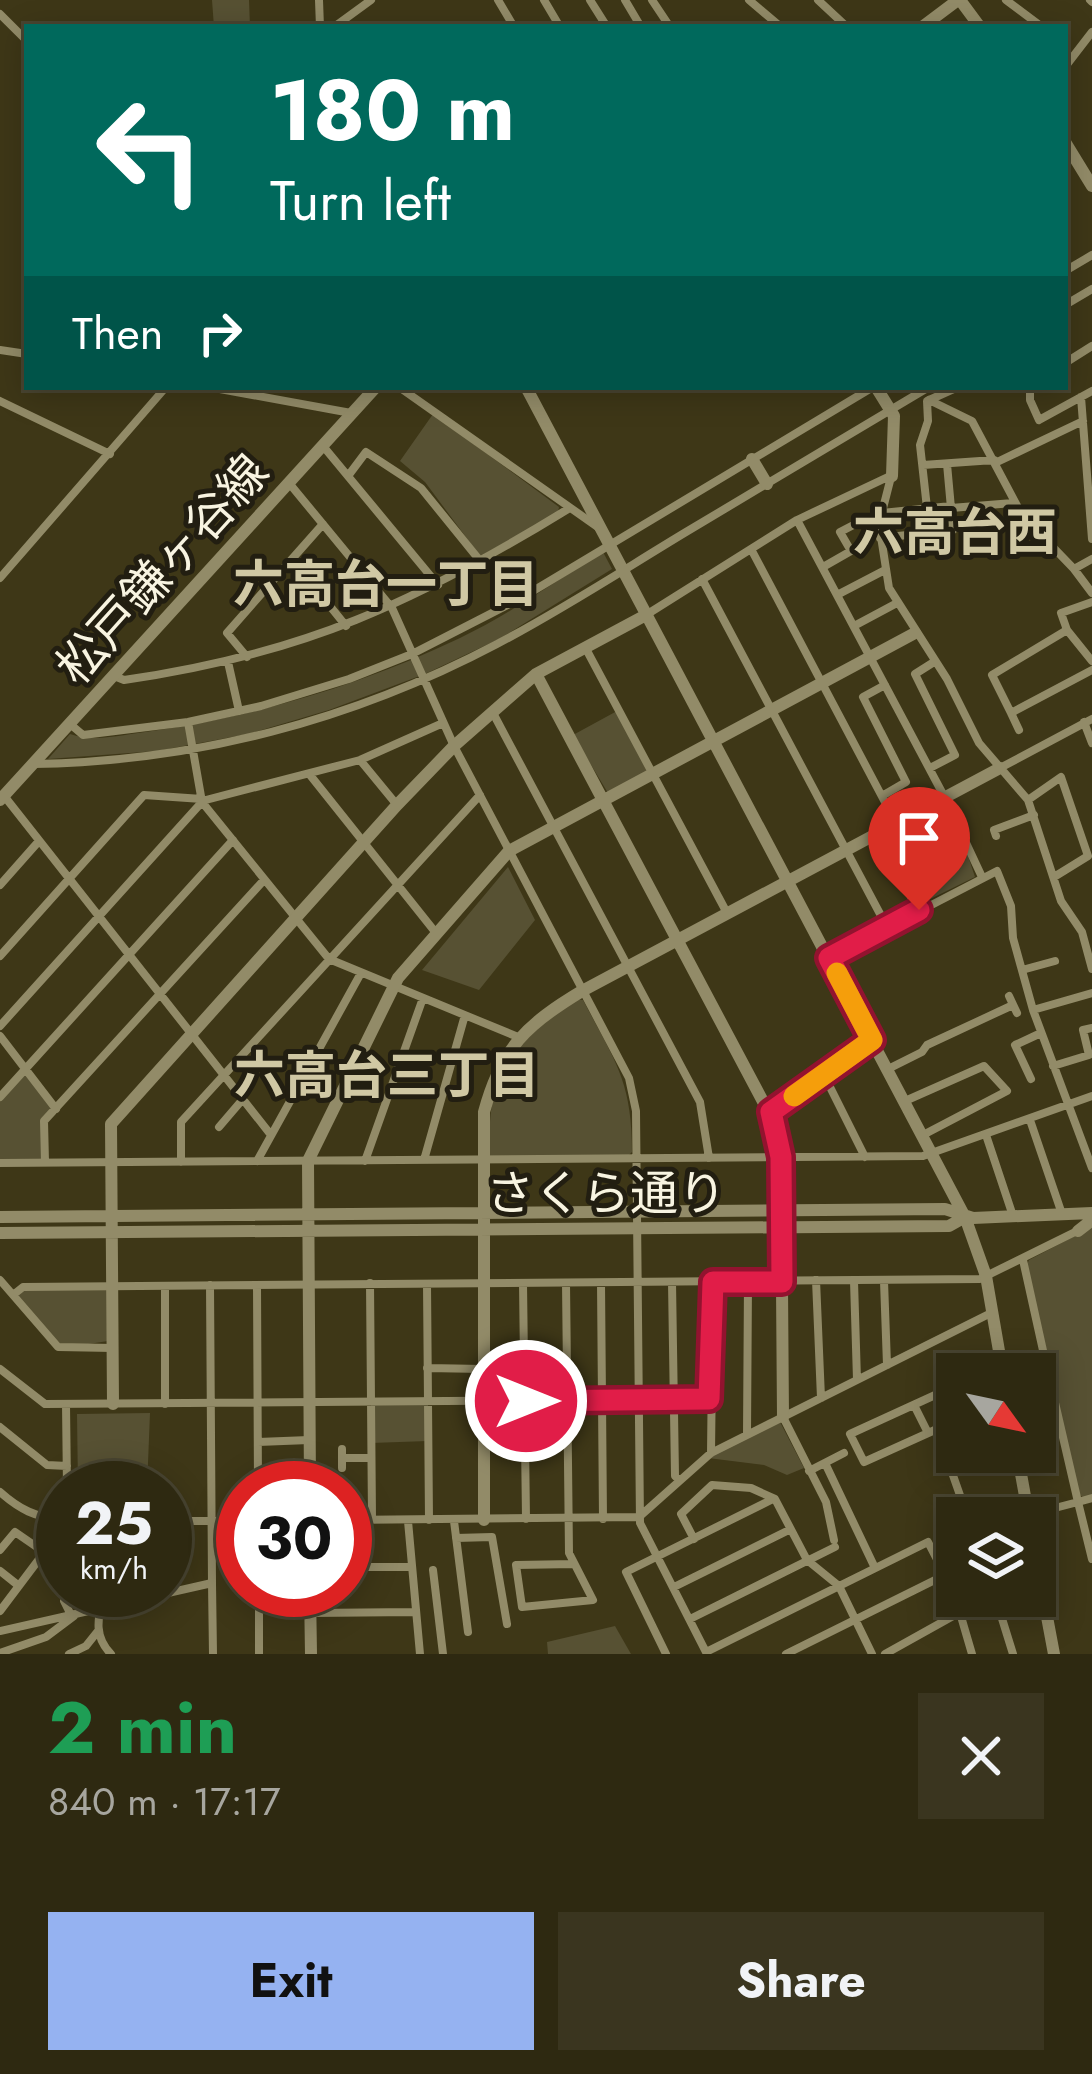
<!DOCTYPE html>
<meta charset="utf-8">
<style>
body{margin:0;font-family:Jost,"Noto Sans JP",sans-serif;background:#3a351f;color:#f1f3f6;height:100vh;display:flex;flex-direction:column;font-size:45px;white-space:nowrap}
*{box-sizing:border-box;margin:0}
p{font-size:39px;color:#a7a69f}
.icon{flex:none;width:66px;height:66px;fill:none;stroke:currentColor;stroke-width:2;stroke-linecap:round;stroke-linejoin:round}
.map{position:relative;height:1654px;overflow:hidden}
.side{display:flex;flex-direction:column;background:#2e2911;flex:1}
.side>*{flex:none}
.banner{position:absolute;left:24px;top:24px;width:1044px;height:366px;border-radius:0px;box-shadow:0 6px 30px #0003,0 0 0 3px #494531;background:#00695c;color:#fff;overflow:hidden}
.needle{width:78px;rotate:123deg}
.controls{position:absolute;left:936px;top:1353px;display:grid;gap:24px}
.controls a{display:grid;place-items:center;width:120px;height:120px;border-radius:0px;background:#2e2911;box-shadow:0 6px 30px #0003,0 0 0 3px #494531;font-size:60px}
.speed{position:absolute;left:36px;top:1461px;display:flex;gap:24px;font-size:60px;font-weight:700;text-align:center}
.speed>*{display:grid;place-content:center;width:156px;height:156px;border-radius:50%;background:#2e2911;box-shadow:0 6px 30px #0003,0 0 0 3px #494531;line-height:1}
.speed small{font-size:30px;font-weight:400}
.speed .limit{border:18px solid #d22;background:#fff;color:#111}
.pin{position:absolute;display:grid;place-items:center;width:102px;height:102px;color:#fff;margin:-123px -51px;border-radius:50% 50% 50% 0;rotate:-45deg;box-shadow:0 0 12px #0007}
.pin .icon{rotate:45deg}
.me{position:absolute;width:132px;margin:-66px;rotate:90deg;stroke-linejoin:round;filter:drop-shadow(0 0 9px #0008)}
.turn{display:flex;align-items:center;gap:42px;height:252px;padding:0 48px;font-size:54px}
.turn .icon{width:156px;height:156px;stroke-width:2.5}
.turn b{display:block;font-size:84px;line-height:102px}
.then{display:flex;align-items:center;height:114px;padding:0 48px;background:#0003;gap:24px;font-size:45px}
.round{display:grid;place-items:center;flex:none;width:126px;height:126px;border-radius:0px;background:#3a351f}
.overview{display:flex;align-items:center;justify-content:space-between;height:204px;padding:0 48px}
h1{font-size:72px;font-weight:700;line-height:90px;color:#1e9e55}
.button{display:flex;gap:24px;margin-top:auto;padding:24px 48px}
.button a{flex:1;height:138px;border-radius:0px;background:#95b2f1;color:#111;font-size:48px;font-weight:700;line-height:138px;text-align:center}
.button a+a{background:#3a351f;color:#f1f3f6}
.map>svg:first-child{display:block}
.green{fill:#575133}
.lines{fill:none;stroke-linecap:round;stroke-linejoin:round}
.street{stroke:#928b68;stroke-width:8}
.secondary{stroke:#928b68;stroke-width:12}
.route-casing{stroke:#92132f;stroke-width:30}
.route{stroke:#e11d48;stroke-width:21}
.slow{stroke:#f59e0b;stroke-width:21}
.labels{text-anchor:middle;stroke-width:10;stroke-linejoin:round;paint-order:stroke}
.street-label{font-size:48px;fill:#f8f4e1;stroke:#221e11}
.neighbourhood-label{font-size:51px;font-weight:bold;fill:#d0c8a4;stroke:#221e11}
</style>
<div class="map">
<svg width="1092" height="1654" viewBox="0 0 1092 1654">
<rect width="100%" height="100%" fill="#3e3717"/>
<path class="green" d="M 212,0 L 249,0 L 250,27 L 214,27 Z
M 433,414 L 559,507 L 558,513 L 480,556 L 425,482 L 400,461 Z
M 603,552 L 612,569 L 499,639 L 425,674 L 329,710 L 248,734 L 157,751 L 48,759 L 70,734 C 95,743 125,734 152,731 C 257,716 364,684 460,638 C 510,614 556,581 603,552 Z
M 617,711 L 647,768 L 646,772 L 608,793 L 573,735 Z
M 960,845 L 965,847 L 975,877 L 918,905 L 903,879 L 905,875 Z
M 508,867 L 535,920 L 479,990 L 422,970 Z
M 576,999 L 583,1000 C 615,1061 632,1081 632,1152 L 628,1156 L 490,1157 C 486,1069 510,1049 576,999 Z
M 25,1069 L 56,1109 L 44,1121 L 45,1162 L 0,1163 L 0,1097 Z
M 1092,1227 L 1092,1496 L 1085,1498 L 1079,1495 L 1027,1264 L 1029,1260 Z
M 23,1287 L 106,1289 L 109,1292 L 108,1341 L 63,1348 L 13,1295 Z
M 371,1402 L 428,1402 L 428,1441 L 371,1443 Z
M 150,1413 L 147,1488 L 78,1488 L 77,1414 Z
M 780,1422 L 804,1468 L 787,1475 L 764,1465 L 708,1458 Z
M 615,1626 L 631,1654 L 548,1654 L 547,1642 Z"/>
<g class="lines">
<path class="street" d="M 319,0 L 320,27
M 498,0 L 514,27
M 544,0 L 560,27
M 590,0 L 607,27
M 625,0 L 641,27
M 652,0 L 670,27
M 749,0 L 781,27
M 818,0 L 847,27
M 1006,0 L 1042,27
M 1090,0 L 1092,2
M 0,14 L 27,41
M 334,27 L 371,0
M 1065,67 L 1092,32
M 1065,271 L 1092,255
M 1065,305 L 1092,289
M 0,350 L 27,354
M 1065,363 L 1092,346
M 209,387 L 351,413
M 399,387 L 599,528
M 1030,387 L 1030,400 L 1039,420 L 1092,391
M 1081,397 L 1092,539
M 929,400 L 972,421 L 1022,515 L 1074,569 L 1092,593
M 0,401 L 110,454
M 323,446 L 438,585
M 995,463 L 1083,421
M 923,465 L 994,460
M 348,476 L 366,452 L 421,488 L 481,562
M 891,477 L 879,524 L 889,588 L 947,679 L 979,743 L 1028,800 L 1061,901 L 1082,932 L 1092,969
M 289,483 L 392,608 L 454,746 L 629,1078 L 636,1111 L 640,1523 L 707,1654
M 927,508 L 920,445 L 928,421 L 927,401 L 958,387
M 951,508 L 1013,503
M 882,513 L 951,506
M 797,520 L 945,798 L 982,877
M 880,538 L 953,530 L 947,464
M 751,549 L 896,823
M 292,559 L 323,524
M 823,567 L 851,551 L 840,532 L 865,519 L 879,524
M 1074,569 L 1092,559
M 0,578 L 166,387
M 702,579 L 887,927
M 837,595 L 885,570
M 1092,602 L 1061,613 L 1067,630 L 1092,661
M 646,615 L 797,520 L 890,476
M 854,626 L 897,603
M 1067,630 L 992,675 L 1011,713 L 1092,670
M 585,647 L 727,913
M 247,657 L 227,633 L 292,559 L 346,626
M 228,662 L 239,711
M 114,676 L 124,680 C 301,655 417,602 568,509
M 493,713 L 700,1102 L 709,1158
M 1011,713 L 1019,730
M 188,722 L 202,802 L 329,959 L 518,1037
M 1084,722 L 1092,743
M 70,724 L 83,735 L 188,722 L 261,706 L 349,679 L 412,654 L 523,597 L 873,387
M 360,760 L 397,805
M 33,764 C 195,762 353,720 497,644 C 562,610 623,570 686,532 C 767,484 848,436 929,387
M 930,768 L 955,755 L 915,674 L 934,662
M 1000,768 L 1092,719
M 310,775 L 436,933
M 882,796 L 906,782 L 863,697 L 885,685
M 5,797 L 271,1135
M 1028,800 L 1061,777 L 1088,856 L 1054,877
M 202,801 L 360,760 L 443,723
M 996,836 L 994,830 L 1034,815
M 0,885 L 39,841
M 918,910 L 900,876 L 965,841
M 0,956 L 144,795 L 202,799
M 829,958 L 997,871 L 1011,906 L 1013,938 L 1033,1010 L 1092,1168
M 1022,970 L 1055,961
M 1009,996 L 1017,1013
M 1033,1010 L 1092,993
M 0,1026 L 202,802
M 0,1036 L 56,1109
M 1053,1066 L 1089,1055 L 1083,1030 L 1092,1028
M 888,1069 L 922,1052 L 927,1045 L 1013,1005
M 824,1075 L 865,1157
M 1031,1079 L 1015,1045 L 1041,1033
M 0,1097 L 233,840
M 905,1101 L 984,1066 L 1007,1091 L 923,1135
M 771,1112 L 871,1041
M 1030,1120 L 1062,1214
M 219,1127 L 243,1099
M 986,1135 L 1013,1216
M 424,1160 L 465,1015
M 257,1161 L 361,973
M 365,1161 L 423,998
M 45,1162 L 44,1121 L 264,880
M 181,1162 L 181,1122 L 480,795
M 0,1163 L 923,1156 L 1092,1096
M 1023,1260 L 1046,1364
M 0,1280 L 13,1295
M 816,1280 L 821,1398
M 854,1281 L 857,1380
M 884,1281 L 887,1365
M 672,1282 L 675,1476 L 679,1480
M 370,1283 L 372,1519
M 523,1283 L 526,1519
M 566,1283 L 569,1553 L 593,1600 L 522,1607 L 516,1565 L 574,1564
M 601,1283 L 603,1519
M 427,1284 L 429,1520
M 210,1285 L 212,1583
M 257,1285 L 258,1488
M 113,1348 L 58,1347 L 13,1295 L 23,1287 L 980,1279 L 1077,1231
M 427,1368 L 483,1369
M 0,1369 L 45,1404 L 709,1399
M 981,1374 L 1001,1365
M 1004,1374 L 1046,1364 L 1078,1502 L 1028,1515
M 957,1385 L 850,1434 L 864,1462 L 957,1420
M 66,1404 L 67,1488
M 165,1404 L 165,1286
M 914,1405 L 928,1433
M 783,1417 L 826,1502 L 834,1540
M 0,1427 L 47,1465 L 67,1466
M 747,1434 L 748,1282
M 258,1442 L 309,1440
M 711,1453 L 713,1282
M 342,1458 L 371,1458
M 825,1463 L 875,1568
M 342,1468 L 342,1449
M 809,1471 L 844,1453
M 0,1492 C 19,1509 36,1518 62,1519
M 1092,1498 L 1078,1502 L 1092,1559
M 968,1518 L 949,1464 L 973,1452
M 345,1520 L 639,1517 L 711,1453 L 991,1313
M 165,1521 L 243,1521
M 408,1521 L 420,1654
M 454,1521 L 468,1632
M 456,1538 L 492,1537 L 507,1624
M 694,1539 L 681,1514 L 712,1485 L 751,1488 L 775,1499 L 807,1560 L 839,1586 L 872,1654
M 0,1550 L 15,1532 L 44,1552
M 345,1567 L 412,1567
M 433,1570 L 443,1654
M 0,1571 L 19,1586
M 674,1587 L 789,1530
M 70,1590 L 64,1601 L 71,1615
M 104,1590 C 99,1615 92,1635 111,1654
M 259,1590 L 259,1654
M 995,1596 L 1013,1654
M 0,1611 L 52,1542 L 61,1519
M 310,1613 L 415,1612
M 960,1613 L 972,1654
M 690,1619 L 835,1547
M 0,1631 L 212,1583 L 213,1654
M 706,1652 L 928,1542 L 945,1575 L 786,1654
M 0,1653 L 46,1637 L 74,1616
M 69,1654 L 86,1646 L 98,1631
M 666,1654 L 626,1572 L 773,1499
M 885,1654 L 989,1596"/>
<path class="secondary" d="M 960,0 L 980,27
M 922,27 L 958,0
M 1065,142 L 1092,186
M 526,387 L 965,1217 L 986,1276 L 1003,1374
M 876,387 L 894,416 L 892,476
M 752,459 L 767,484
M 536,674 L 776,1126 L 781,1157 L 783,1417
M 0,800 L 376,387
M 0,1217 L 945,1209 L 973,1218 L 1092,1213
M 1078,1231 L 1092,1220
M 0,1233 L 949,1226 L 965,1217
M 113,1404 L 111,1124 L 397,805 L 454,746 L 536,674 L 646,615
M 1017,1452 L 1029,1518
M 310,1488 L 308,1161 L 398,978 L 509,851 L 915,633
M 484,1520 L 484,1112 C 501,1048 527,1024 582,991 L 1000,768
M 1035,1553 L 1054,1654
M 310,1590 L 311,1654"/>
</g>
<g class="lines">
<g class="route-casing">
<path id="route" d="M 526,1401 L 709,1399 L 713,1282 L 782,1282 L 781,1157 L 771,1112 L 872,1040 L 829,958 L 919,910"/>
</g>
<use href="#route" class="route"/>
<path class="slow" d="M 794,1096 L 872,1040 L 837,973"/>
</g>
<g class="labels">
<g class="street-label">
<text transform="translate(162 569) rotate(-48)" y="17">松戸鎌ヶ谷線</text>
<text x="606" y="1210">さくら通り</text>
</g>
<g class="neighbourhood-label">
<text x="955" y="550">六高台西</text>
<text x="386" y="602">六高台一丁目</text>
<text x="387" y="1093">六高台三丁目</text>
</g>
</g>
</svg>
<div class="controls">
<a><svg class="needle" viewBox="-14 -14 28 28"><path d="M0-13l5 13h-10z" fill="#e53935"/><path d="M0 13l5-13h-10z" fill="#a7a69f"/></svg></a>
<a><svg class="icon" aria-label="layers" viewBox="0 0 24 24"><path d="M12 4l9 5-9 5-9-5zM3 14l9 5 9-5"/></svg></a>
</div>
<div class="speed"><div>25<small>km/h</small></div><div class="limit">30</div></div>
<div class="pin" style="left:919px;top:910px;background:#d93025"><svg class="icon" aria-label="arrive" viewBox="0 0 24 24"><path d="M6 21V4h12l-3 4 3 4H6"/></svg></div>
<svg class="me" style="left:526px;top:1401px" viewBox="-20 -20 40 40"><circle r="17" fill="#e11d48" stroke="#fff" stroke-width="3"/><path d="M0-11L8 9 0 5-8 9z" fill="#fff"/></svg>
<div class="banner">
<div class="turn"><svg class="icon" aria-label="left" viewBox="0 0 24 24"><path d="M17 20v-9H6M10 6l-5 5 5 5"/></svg><div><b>180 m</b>Turn left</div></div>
<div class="then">Then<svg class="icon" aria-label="right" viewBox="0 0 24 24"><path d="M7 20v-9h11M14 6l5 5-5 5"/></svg></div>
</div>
</div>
<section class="side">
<div class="overview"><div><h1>2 min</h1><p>840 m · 17:17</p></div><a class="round"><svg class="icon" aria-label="close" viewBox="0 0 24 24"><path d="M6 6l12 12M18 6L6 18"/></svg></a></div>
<div class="button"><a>Exit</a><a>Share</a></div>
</section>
